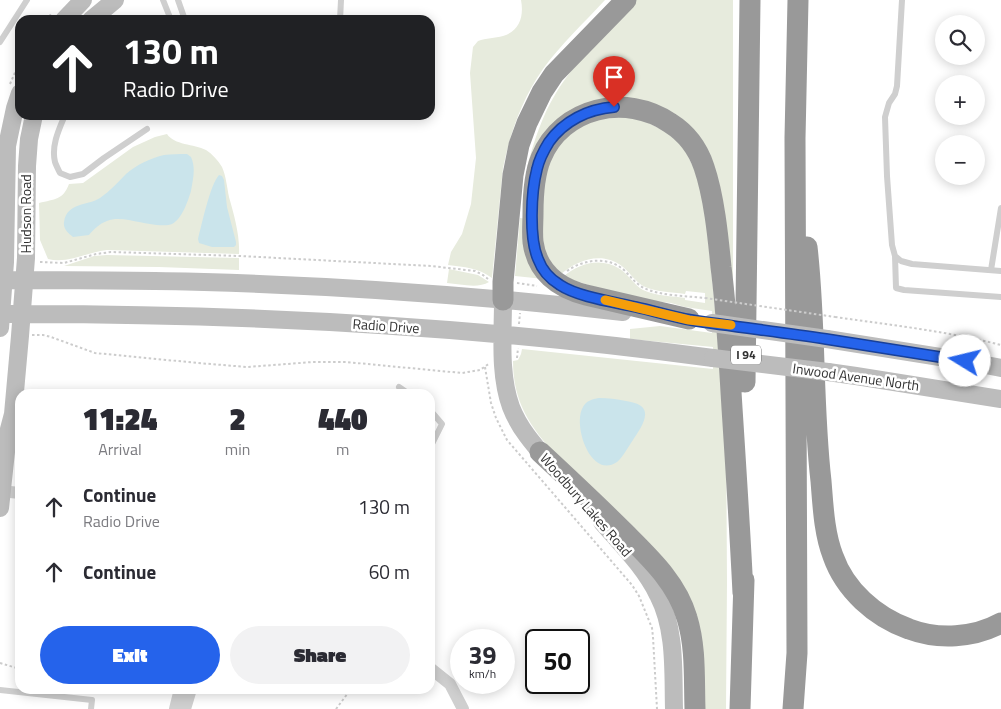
<!DOCTYPE html>
<meta charset="utf-8">
<style>
body{margin:0;font-family:"Titillium Web",sans-serif;background:#f2f2f3;color:#2b2b33;height:100vh;display:flex;flex-direction:column;font-size:19px;white-space:nowrap}
*{box-sizing:border-box;margin:0}
p{font-size:16px;color:#7c7c81}
.icon{flex:none;width:28px;height:28px;fill:none;stroke:currentColor;stroke-width:2;stroke-linecap:round;stroke-linejoin:round}
.map{position:relative;flex:1;overflow:hidden}
.details{position:absolute;left:15px;top:389px;width:420px;height:305px;display:flex;flex-direction:column;background:#fff;border-radius:15px;box-shadow:0 2px 12px #0003}
.details>*{flex:none}
.top-card{position:absolute;left:15px;top:15px;width:420px;height:105px;border-radius:15px;box-shadow:0 2px 12px #0003;background:#202124;color:#fff;overflow:hidden}
.fabs{position:absolute;left:935px;top:15px;display:grid;gap:10px}
.fabs a{display:grid;place-items:center;width:50px;height:50px;border-radius:50%;background:#fff;box-shadow:0 2px 12px #0003;font-size:25px}
.speed{position:absolute;left:450px;top:629px;display:flex;gap:10px;font-size:25px;font-weight:700;text-align:center}
.speed>*{display:grid;place-content:center;width:65px;height:65px;border-radius:50%;background:#fff;box-shadow:0 2px 12px #0003;line-height:1}
.speed small{font-size:12px;font-weight:400}
.speed .limit{border:2px solid #111;border-radius:8px;background:#fff;color:#111}
.pin{position:absolute;display:grid;place-items:center;width:42px;height:42px;color:#fff;margin:-51px -21px;border-radius:50% 50% 50% 0;rotate:-45deg;box-shadow:0 0 5px #0007}
.pin .icon{rotate:45deg}
.me{position:absolute;width:55px;margin:-28px;rotate:279deg;stroke-linejoin:round;filter:drop-shadow(0 0 4px #0008)}
.turn{display:flex;align-items:center;gap:18px;height:105px;padding:0 25px;font-size:22px}
.turn .icon{width:65px;height:65px;stroke-width:2.5}
.turn b{display:block;font-size:35px;line-height:42px}
.eta{display:flex;justify-content:space-evenly;align-items:center;height:85px;text-align:center}
.eta b{font-size:30px;font-weight:800;line-height:35px}
.primary-button{display:flex;gap:10px;margin-top:auto;padding:10px 25px}
.primary-button a{flex:1;height:58px;border-radius:30px;background:#2563eb;color:#fff;font-size:20px;font-weight:800;line-height:58px;text-align:center}
.primary-button a+a{background:#f2f2f3;color:#2b2b33}
ul{padding:0;list-style:none}
li{display:flex;align-items:center;gap:15px;height:65px;padding:0 25px}
li div{flex:1}
li b{display:block;font-size:19px}
li em{font-style:normal}
.map>svg:first-child{display:block}
.green{fill:#e7ebdd}
.water{fill:#cae4eb}
.lines{fill:none;stroke-linecap:round;stroke-linejoin:round}
.path{stroke:#ccc;stroke-width:2;stroke-dasharray:2.5 2.5;stroke-linecap:butt}
.lane{stroke:#cfcfcf;stroke-width:6}
.street{stroke:#cfcfcf;stroke-width:12}
.secondary{stroke:#bcbcbc;stroke-width:18}
.highway{stroke:#999;stroke-width:21}
.path-bridge{stroke:#ccc;stroke-width:2;stroke-dasharray:2.5 2.5;stroke-linecap:butt}
.secondary-bridge{stroke:#bcbcbc;stroke-width:18}
.route-casing{stroke:#184099;stroke-width:12}
.route{stroke:#2563eb;stroke-width:9}
.slow{stroke:#f59e0b;stroke-width:9}
.labels{text-anchor:middle;stroke-width:5;stroke-linejoin:round;paint-order:stroke}
.shield{fill:#fff;stroke:#707070;stroke-width:1}
.shield-label{font-size:12px;font-weight:bold;fill:#323232}
.street-label{font-size:14px;fill:#323232;stroke:#fff}
</style>
<div class="map">
<svg width="1001" height="709" viewBox="0 0 1001 709">
<rect width="100%" height="100%" fill="#fff"/>
<path class="green" d="M 521,0 L 605,0 C 584,23 561,44 543,69 C 522,99 510,133 503,168 L 492,278 C 479,268 464,267 448,265 L 451,252 L 462,234 L 471,204 L 476,158 L 470,73 L 473,47 L 478,41 C 486,38 495,38 503,36 C 520,31 524,16 521,0 Z
M 636,0 L 733,0 L 733,279 L 702,150 L 615,102 L 527,167 C 534,141 542,116 556,93 C 576,60 610,28 636,0 Z
M 631,114 L 680,139 L 703,188 L 726,420 L 727,582 L 726,709 L 700,709 L 698,645 L 557,456 C 530,427 513,402 513,361 L 518,360 L 521,354 L 522,349 L 713,369 L 713,347 L 630,339 L 630,329 L 660,326 L 712,333 L 712,311 L 685,307 L 671,303 L 630,298 L 563,277 C 579,263 601,257 620,269 C 629,275 634,285 643,290 C 656,296 672,296 685,298 L 685,300 L 705,303 L 705,293 L 686,291 L 685,294 C 672,292 655,292 643,286 C 635,281 630,273 623,267 C 603,251 578,259 560,275 L 543,254 L 541,189 L 549,154 L 584,120 Z
M 167,134 C 174,145 194,144 206,150 C 212,154 218,160 222,167 C 226,176 227,187 229,197 C 234,215 240,235 239,254 L 107,250 C 87,252 68,264 48,259 L 40,240 L 39,203 C 55,199 63,200 69,184 L 83,183 L 133,147 L 155,137 Z
M 520,218 L 528,219 L 544,279 L 515,276 Z
M 107,255 L 239,258 L 239,270 L 159,267 L 64,266 L 94,256 Z
M 449,269 L 478,275 L 489,282 C 478,289 460,284 447,283 Z"/>
<path class="water" d="M 187,154 L 191,157 C 196,168 193,179 191,191 C 188,201 182,219 172,224 C 164,228 139,222 129,220 C 122,219 114,218 107,221 C 99,224 94,229 89,235 L 73,237 C 68,233 63,229 64,222 C 67,202 88,206 100,198 C 110,191 118,182 126,174 C 136,165 151,158 164,155 C 171,154 179,154 187,154 Z
M 219,175 L 222,176 L 224,180 L 227,207 L 236,242 L 236,245 L 234,247 L 212,247 L 199,243 L 198,239 C 202,224 210,185 219,175 Z
M 599,398 C 608,398 617,399 626,401 C 631,402 637,403 641,406 C 652,414 638,432 633,440 C 628,447 623,457 617,462 C 591,480 572,425 583,407 C 586,401 592,399 599,398 Z"/>
<g class="lines">
<path class="path" d="M 46,20 L 52,13
M 10,84 L 20,61
M 40,262 L 64,263 L 96,254 L 111,252 L 240,256 L 431,266 L 475,271 L 483,275 L 488,279
M 567,271 C 584,259 608,256 624,270 C 631,277 636,284 644,288 C 660,296 688,296 705,298
M 517,283 L 537,286
M 835,317 C 891,325 946,331 1001,345
M 519,324 L 520,313
M 32,335 L 43,335 L 51,337 L 95,353 L 198,363 L 247,367 L 313,362 L 346,362 L 462,373 L 480,370 L 490,363
M 517,358 L 518,348
M 485,367 L 491,403 L 496,418 L 507,440 L 632,585 L 639,596 L 652,628 L 653,637 L 657,709
M 0,663 L 20,669
M 336,709 L 351,689"/>
<path class="lane" d="M 163,0 L 171,20
M 178,0 L 185,20
M 902,0 L 897,86 L 895,94 L 889,103 L 885,117 L 887,176 L 892,245 L 895,256 L 901,261 L 912,264 L 1001,271
M 340,20 L 341,0
M 0,42 L 27,0
M 65,115 C 59,129 51,146 55,162 C 56,165 58,169 60,173 L 70,177 L 83,174 L 104,158 L 147,129
M 895,256 L 896,288 L 904,290 L 1001,297
M 991,270 L 1001,208
M 399,387 L 409,394
M 430,410 L 442,424 L 430,448
M 0,690 L 92,700 L 91,709"/>
<path class="street" d="M 0,491 L 20,493
M 430,668 L 450,684 L 463,709
M 175,709 L 180,689
M 185,709 L 191,689"/>
<path class="secondary" d="M 64,20 L 83,0
M 91,20 L 115,0
M 0,280 C 68,280 136,280 204,282 C 344,286 484,296 623,312
M 503,300 C 503,335 499,374 511,407 C 519,428 534,445 548,461
M 0,314 C 238,313 477,326 713,358
M 0,328 L 5,262 L 7,146 L 15,108 L 20,93
M 827,339 L 965,361 L 1001,368
M 828,372 L 856,376 L 1001,399
M 0,508 L 8,433 L 13,414 L 20,336 L 26,258 L 27,166 L 29,139 L 34,115
M 602,522 C 622,545 645,568 658,595 C 676,630 673,671 674,709"/>
<path class="highway" d="M 807,247 C 816,325 812,403 821,481 C 823,505 824,533 833,556 C 845,590 875,617 909,629 C 938,640 974,638 1001,623
M 503,300 L 503,282 L 513,175 L 519,145 L 527,123 L 542,92 L 554,74 L 626,0
M 689,319 L 586,295 C 558,288 537,272 533,242 C 532,232 533,223 533,213 C 533,195 534,175 541,158 C 562,107 626,93 670,123 C 686,133 698,149 704,167 C 714,196 718,236 721,267 C 727,314 729,360 732,408 C 736,470 740,531 743,593
M 745,382 L 750,0
M 540,452 C 568,478 597,505 625,533 C 650,558 677,583 687,618 C 696,647 694,679 695,709
M 740,709 L 744,580
M 793,709 L 797,653 L 795,138 L 798,0"/>
<path class="path-bridge" d="M 705,298 L 835,317"/>
<path class="secondary-bridge" d="M 712,323 L 827,339
M 713,358 L 828,372"/>
</g>
<g class="lines">
<g class="route-casing">
<path id="route" d="M 614,107 C 588,109 564,121 549,142 C 544,150 539,160 537,169 C 531,192 529,238 538,259 C 542,270 550,279 560,285 C 578,297 614,302 636,307 C 654,311 673,317 691,320 C 736,327 781,332 826,339 C 872,346 919,354 965,361"/>
</g>
<use href="#route" class="route"/>
<path class="slow" d="M 605,300 L 689,320 L 731,325"/>
</g>
<g class="labels">
<rect class="shield" x="731" y="345.5" width="30" height="19" rx="4"/>
<g class="shield-label">
<text x="746" y="359">I 94</text>
</g>
<g class="street-label">
<text transform="translate(26 214) rotate(-90)" y="5">Hudson Road</text>
<text transform="translate(386 326) rotate(4)" y="5">Radio Drive</text>
<text transform="translate(856 377) rotate(8)" y="5">Inwood Avenue North</text>
<text transform="translate(586 505) rotate(49)" y="5">Woodbury Lakes Road</text>
</g>
</g>
</svg>
<div class="fabs">
<a><svg class="icon" aria-label="search" viewBox="0 0 24 24"><circle cx="10" cy="10" r="6"/><path d="M15 15l6 6"/></svg></a>
<a>+</a>
<a>−</a>
</div>
<div class="speed"><div>39<small>km/h</small></div><div class="limit">50</div></div>
<div class="pin" style="left:614px;top:107px;background:#d93025"><svg class="icon" aria-label="arrive" viewBox="0 0 24 24"><path d="M6 21V4h12l-3 4 3 4H6"/></svg></div>
<svg class="me" style="left:965px;top:361px" viewBox="-20 -20 40 40"><circle r="19" fill="#fff"/><path d="M0-13L10 11 0 6-10 11z" fill="#2563eb"/></svg>
<div class="top-card">
<div class="turn"><svg class="icon" aria-label="ahead" viewBox="0 0 24 24"><path d="M12 20V5M6 11l6-6 6 6"/></svg><div><b>130 m</b>Radio Drive</div></div>
</div>
<section class="details">
<div class="eta">
<div><b>11:24</b><p>Arrival</p></div>
<div><b>2</b><p>min</p></div>
<div><b>440</b><p>m</p></div>
</div>
<ul>
<li><svg class="icon" aria-label="ahead" viewBox="0 0 24 24"><path d="M12 20V5M6 11l6-6 6 6"/></svg><div><b>Continue</b><p>Radio Drive</p></div><em>130 m</em></li>
<li><svg class="icon" aria-label="ahead" viewBox="0 0 24 24"><path d="M12 20V5M6 11l6-6 6 6"/></svg><div><b>Continue</b></div><em>60 m</em></li>
</ul>
<div class="primary-button"><a>Exit</a><a>Share</a></div>
</section>
</div>
